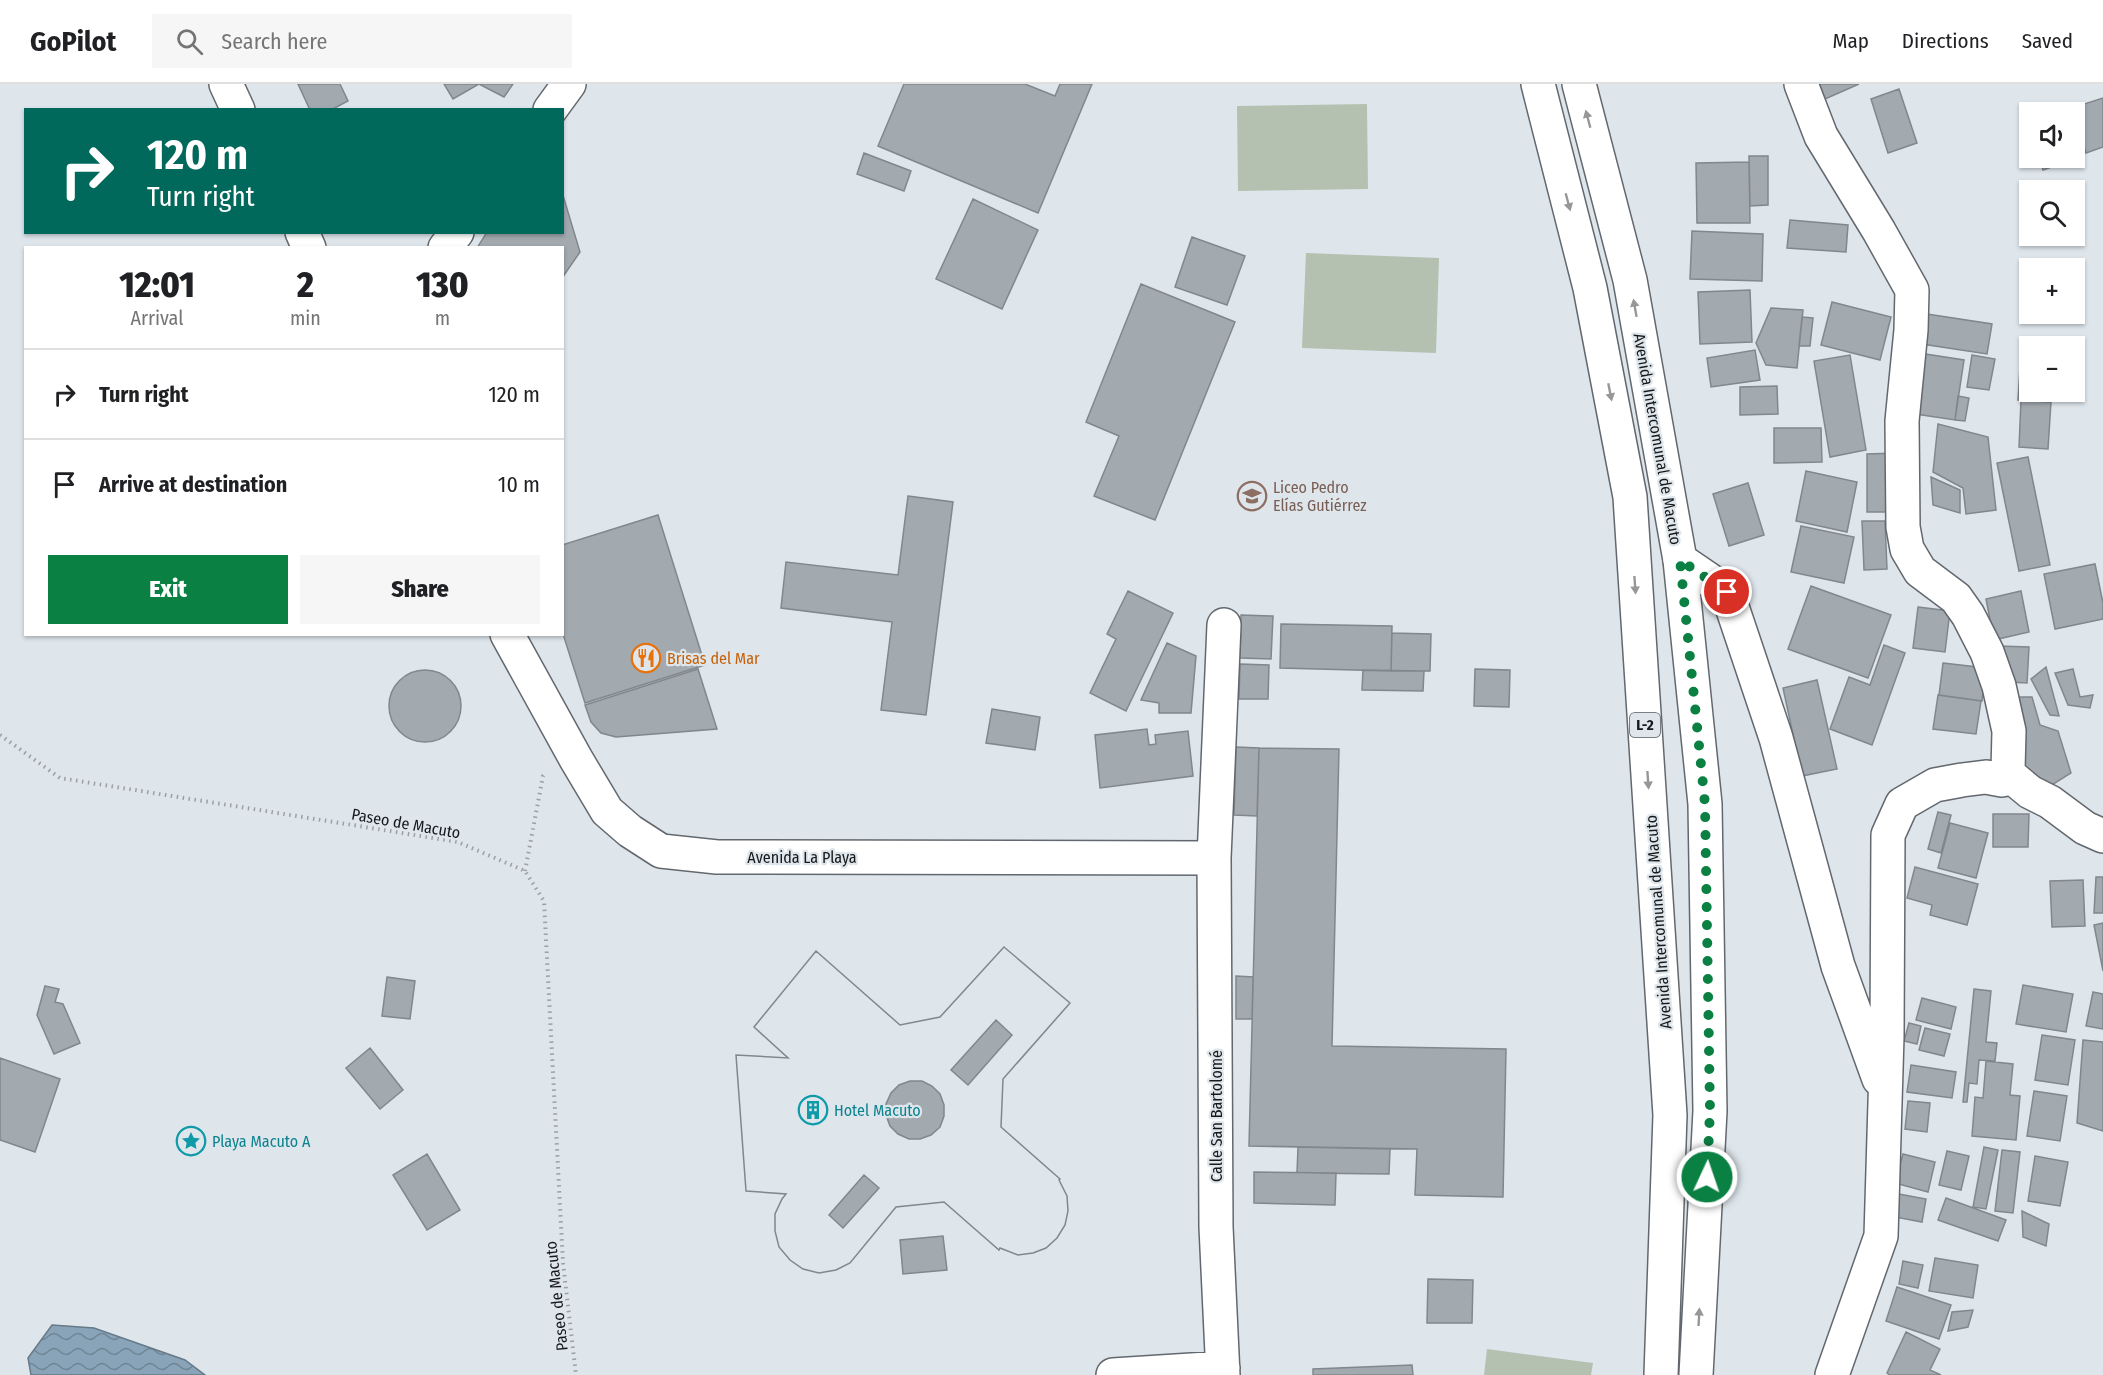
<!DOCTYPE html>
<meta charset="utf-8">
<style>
body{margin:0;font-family:"Fira Sans Condensed",sans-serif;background:#f6f6f6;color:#202124;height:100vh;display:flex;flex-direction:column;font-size:22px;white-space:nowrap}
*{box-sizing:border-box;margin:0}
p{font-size:20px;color:#757577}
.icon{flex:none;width:33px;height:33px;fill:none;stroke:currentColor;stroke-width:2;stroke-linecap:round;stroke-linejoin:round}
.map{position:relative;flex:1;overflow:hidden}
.details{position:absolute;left:24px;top:162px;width:540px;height:390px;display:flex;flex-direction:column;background:#fff;border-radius:0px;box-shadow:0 2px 4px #0004}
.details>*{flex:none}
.top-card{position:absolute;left:24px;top:24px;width:540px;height:126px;border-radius:0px;box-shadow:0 2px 4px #0004;background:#00695c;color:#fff;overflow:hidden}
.tools{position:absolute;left:2019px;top:18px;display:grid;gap:12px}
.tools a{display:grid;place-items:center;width:66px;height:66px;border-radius:0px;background:#fff;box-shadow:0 2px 4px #0004;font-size:30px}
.pin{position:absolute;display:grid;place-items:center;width:51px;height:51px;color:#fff;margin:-26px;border:3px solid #fff;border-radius:50%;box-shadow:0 2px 6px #0007}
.me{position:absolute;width:66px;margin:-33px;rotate:3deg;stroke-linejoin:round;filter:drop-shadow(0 0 4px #0008)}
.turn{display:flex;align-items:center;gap:21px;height:126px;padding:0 24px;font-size:27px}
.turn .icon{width:78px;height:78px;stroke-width:2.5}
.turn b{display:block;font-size:42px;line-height:51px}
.eta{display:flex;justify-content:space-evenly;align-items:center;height:102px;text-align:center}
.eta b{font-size:36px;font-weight:800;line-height:42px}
.button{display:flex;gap:12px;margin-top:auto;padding:12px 24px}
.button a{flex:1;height:69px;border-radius:0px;background:#0b8043;color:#fff;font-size:24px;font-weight:800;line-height:69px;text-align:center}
.button a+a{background:#f6f6f6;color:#202124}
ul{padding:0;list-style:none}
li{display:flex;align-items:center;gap:18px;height:90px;padding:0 24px;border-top:2px solid #e0e0e0}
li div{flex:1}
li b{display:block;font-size:22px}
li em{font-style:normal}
header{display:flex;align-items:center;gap:36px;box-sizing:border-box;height:84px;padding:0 30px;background:#fff;border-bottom:2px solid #e0e0e0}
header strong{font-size:28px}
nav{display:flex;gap:33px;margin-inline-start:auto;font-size:21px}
.search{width:420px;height:54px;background:#f6f6f6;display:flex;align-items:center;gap:15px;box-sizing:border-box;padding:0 21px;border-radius:0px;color:#757577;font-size:22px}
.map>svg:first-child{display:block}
.garden{fill:#b5c1b0}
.water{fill:url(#water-waves);stroke:#667a89;stroke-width:1.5}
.building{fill:#a2a9af;stroke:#80878d;stroke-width:1.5;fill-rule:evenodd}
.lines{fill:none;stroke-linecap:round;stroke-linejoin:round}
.minor-casing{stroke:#62686e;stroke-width:36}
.primary-casing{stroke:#62686e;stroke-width:36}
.path{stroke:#9aa0a4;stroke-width:4;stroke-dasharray:1.5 4.5;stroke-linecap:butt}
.minor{stroke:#fff;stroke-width:33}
.primary{stroke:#fff;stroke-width:33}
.oneway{fill:#969798}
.route{stroke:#0b8043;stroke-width:10;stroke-dasharray:0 18}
.labels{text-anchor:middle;stroke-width:4.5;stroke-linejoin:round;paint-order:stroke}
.shield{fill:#dee6ec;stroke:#525659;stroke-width:1.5}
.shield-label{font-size:15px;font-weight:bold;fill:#16181a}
.street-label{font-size:16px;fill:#16181a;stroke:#dee6ec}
.education-label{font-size:16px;fill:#785e54;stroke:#dee6ec;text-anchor:start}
.food-label{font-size:16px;fill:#c56008;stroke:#dee6ec;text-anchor:start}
.culture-label{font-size:16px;fill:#0d838f;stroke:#dee6ec;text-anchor:start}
</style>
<header>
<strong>GoPilot</strong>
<div class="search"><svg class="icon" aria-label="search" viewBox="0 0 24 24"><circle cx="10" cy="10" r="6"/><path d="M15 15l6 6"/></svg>Search here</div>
<nav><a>Map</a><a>Directions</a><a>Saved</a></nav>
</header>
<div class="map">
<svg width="2103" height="1291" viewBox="0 0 2103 1291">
<defs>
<pattern id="water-waves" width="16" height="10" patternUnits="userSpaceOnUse" patternTransform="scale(1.5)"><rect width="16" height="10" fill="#89a4b8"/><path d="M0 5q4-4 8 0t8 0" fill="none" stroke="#6f8595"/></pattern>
</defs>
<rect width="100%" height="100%" fill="#dee6ec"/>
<path class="garden" d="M 1367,20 L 1368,105 L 1238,107 L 1237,22 Z
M 1306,169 L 1439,174 L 1436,269 L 1302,264 Z
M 1487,1265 L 1593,1279 L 1591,1291 L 1484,1291 Z"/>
<path class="water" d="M 52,1241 L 94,1244 L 185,1276 L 205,1291 L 31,1291 L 28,1274 Z"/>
<path class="building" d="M 298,0 L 340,0 L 348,17 L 331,26 L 310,26 Z
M 444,0 L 479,0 L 453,15 Z
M 479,0 L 513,0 L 504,13 Z
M 904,0 L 1025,0 L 1055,12 L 1060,0 L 1092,0 L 1038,129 L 878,62 Z
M 1819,0 L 1859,0 L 1825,15 Z
M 1899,5 L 1917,59 L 1888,69 L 1871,15 Z
M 2103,14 L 2103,63 L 2086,69 L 2072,24 Z
M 864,69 L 911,87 L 904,107 L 857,90 Z
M 1749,72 L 1768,72 L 1768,121 L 1750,122 Z
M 2039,74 L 2070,74 L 2071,76 L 2043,86 Z
M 1749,78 L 1750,139 L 1697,139 L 1696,79 Z
M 562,108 L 580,168 L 562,194 L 562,164 L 477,164 L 487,148 L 562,148 Z
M 973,115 L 1038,146 L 1002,225 L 936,195 Z
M 1790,136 L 1848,141 L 1846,168 L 1787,164 Z
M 1692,147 L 1763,150 L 1762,197 L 1690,195 Z
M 1192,153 L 1245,172 L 1227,221 L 1175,203 Z
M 1141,200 L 1235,238 L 1155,436 L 1094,412 L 1119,352 L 1086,338 Z
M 1750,206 L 1752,258 L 1700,260 L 1698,208 Z
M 1832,218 L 1891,233 L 1880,276 L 1821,261 Z
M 1771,224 L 1803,226 L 1797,284 L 1766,281 L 1756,259 Z
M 1927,230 L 1992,240 L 1987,270 L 1922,260 Z
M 1802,233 L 1813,234 L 1810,262 L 1799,262 Z
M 1755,266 L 1760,296 L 1711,303 L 1707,274 Z
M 2021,267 L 2030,267 L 2030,308 L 2050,308 L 2049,318 L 2018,316 Z
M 1919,269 L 1964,276 L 1955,336 L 1909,329 Z
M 1850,271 L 1866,366 L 1830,373 L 1814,277 Z
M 1972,271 L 1995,275 L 1989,306 L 1967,303 Z
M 1777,302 L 1778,330 L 1740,331 L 1740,303 Z
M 1958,312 L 1969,314 L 1965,337 L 1955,336 Z
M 2021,316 L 2051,318 L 2048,365 L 2019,363 Z
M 1938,340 L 1988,353 L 1996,426 L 1966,430 L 1963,404 L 1933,388 Z
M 1774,344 L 1821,344 L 1822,378 L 1774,379 Z
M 1896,369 L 1897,428 L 1867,428 L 1867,370 Z
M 2028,373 L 2050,481 L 2019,487 L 1997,379 Z
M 1806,387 L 1857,398 L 1847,448 L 1796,437 Z
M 1931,393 L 1960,406 L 1960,429 L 1933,421 Z
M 1748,399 L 1764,451 L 1729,462 L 1713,410 Z
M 908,412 L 953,418 L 926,631 L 881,626 L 892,538 L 781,524 L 786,478 L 898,491 Z
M 658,431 L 705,581 L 585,619 L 562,547 L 562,461 Z
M 1862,437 L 1885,437 L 1887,485 L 1864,486 Z
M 1801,442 L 1854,453 L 1844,499 L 1791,488 Z
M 2095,480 L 2103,519 L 2103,535 L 2055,545 L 2044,490 Z
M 1811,502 L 1891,531 L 1868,594 L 1788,565 Z
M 1128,507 L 1173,529 L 1126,627 L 1090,609 L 1116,555 L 1107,550 Z
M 2021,507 L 2029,548 L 1994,556 L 1986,515 Z
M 1918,523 L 1950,527 L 1945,568 L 1913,564 Z
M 1241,531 L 1273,532 L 1271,575 L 1240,574 Z
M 1281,540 L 1392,542 L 1391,587 L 1280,584 Z
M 1392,549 L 1431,550 L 1430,587 L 1391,587 Z
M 1167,559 L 1196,572 L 1191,629 L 1159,629 L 1159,619 L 1141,616 Z
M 1884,561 L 1905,569 L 1872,661 L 1830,645 L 1849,593 L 1870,601 Z
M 1999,562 L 2029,563 L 2027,599 L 2008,598 Z
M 1943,579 L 1986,584 L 1982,617 L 1939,611 Z
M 1240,580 L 1269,581 L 1268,615 L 1239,615 Z
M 2046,583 L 2059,632 L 2050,631 L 2031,595 Z
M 698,585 L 717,645 L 616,653 L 601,649 L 591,638 L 585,621 Z
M 1475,585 L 1510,586 L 1509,623 L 1474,622 Z
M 2073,585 L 2080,613 L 2093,611 L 2090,624 L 2068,621 L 2055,589 Z
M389 622a36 36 0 1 1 72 0a36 36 0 1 1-72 0Z
M 1363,586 L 1424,587 L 1423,607 L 1362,606 Z
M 1817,596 L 1837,685 L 1802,692 L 1783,604 Z
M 1938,611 L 1981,617 L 1976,650 L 1933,645 Z
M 2011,613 L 2032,613 L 2040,641 L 2058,647 L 2071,689 L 2044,706 L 2019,696 Z
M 992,625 L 1040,633 L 1035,666 L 986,659 Z
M 1147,645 L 1149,661 L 1156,660 L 1155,651 L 1188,647 L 1193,692 L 1100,704 L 1095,651 Z
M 1236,663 L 1259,664 L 1257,732 L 1234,731 Z
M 1259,664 L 1339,665 L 1332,962 L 1506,965 L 1503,1113 L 1415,1111 L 1417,1065 L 1249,1062 Z
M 1938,728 L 1951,731 L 1941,769 L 1928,765 Z
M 1993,730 L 2029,730 L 2028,763 L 1993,763 Z
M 1950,739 L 1988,749 L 1976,794 L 1938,784 Z
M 1915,783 L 1978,800 L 1967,841 L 1930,831 L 1932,821 L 1907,814 Z
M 2096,793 L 2103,793 L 2103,829 L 2094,829 Z
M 2083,796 L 2085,842 L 2052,843 L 2050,797 Z
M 2103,839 L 2103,887 L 2094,841 Z
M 1004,863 L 1070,919 L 1003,995 L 1001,1043 L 1060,1095 L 1059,1096 L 1067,1112 L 1068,1127 L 1065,1141 L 1057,1154 L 1046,1164 L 1033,1169 L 1018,1171 L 1000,1164 L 999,1166 L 944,1118 L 896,1123 L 850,1179 L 836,1186 L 819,1189 L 803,1185 L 790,1176 L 779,1163 L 775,1147 L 775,1130 L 782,1115 L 786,1110 L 746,1107 L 736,971 L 788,974 L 754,943 L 816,867 L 900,941 L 940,933 ZM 910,997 L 922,997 L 932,1002 L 940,1010 L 944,1021 L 944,1032 L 940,1043 L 931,1051 L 920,1055 L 909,1055 L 898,1050 L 890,1042 L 886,1031 L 886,1020 L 891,1009 L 899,1001 Z
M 1004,863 L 1070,919 L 1003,995 L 1001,1043 L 1060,1095 L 1059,1096 L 1067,1112 L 1068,1127 L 1065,1141 L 1057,1154 L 1046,1164 L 1033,1169 L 1018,1171 L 1000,1164 L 999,1166 L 944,1118 L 896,1123 L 850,1179 L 836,1186 L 819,1189 L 803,1185 L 790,1176 L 779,1163 L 775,1147 L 775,1130 L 782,1115 L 786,1110 L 746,1107 L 736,971 L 788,974 L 754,943 L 816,867 L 900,941 L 940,933 ZM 996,936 L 1012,951 L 968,1001 L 951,986 ZM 864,1091 L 879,1104 L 843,1144 L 829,1131 Z
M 1236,892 L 1253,893 L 1252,935 L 1236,935 Z
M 387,893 L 415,897 L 410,935 L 382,932 Z
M 2023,901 L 2073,910 L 2066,948 L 2016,940 Z
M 45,902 L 59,905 L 55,918 L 63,920 L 80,959 L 54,970 L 37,931 Z
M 1974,905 L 1991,907 L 1986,958 L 1997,959 L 1995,977 L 1979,976 L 1977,1000 L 1969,999 L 1967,1018 L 1963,1018 Z
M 2093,908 L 2103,910 L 2103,945 L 2086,942 Z
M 1922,914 L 1956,923 L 1951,945 L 1916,936 Z
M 1909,939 L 1921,942 L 1917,960 L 1904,957 Z
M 1925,944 L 1950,950 L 1944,972 L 1919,966 Z
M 2042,951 L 2075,956 L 2068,1001 L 2035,996 Z
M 2083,956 L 2103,958 L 2103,1047 L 2077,1039 Z
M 370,964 L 403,1006 L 380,1025 L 346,984 Z
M 0,974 L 60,995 L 35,1068 L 0,1056 Z
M 1986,977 L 2013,980 L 2010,1011 L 2020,1012 L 2016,1056 L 1972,1052 L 1975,1013 L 1983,1014 Z
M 1911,981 L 1956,988 L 1952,1014 L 1907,1008 Z
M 2034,1007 L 2067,1012 L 2060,1057 L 2027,1052 Z
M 1908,1017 L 1930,1019 L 1927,1048 L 1905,1045 Z
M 1298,1063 L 1390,1065 L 1389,1090 L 1297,1089 Z
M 1984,1063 L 1998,1066 L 1986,1125 L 1973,1123 Z
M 2002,1066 L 2020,1068 L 2013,1129 L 1995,1127 Z
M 1947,1067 L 1969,1072 L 1961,1106 L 1939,1101 Z
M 427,1070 L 460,1126 L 427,1146 L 393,1091 Z
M 1903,1070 L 1935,1078 L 1928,1108 L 1895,1099 Z
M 2035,1072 L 2068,1078 L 2060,1122 L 2028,1117 Z
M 1254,1088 L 1336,1089 L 1335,1121 L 1254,1119 Z
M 1899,1110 L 1926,1115 L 1922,1138 L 1895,1133 Z
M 1946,1114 L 2006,1136 L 1998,1157 L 1938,1136 Z
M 2022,1127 L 2049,1140 L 2046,1162 L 2023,1153 Z
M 943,1152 L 947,1186 L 903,1190 L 900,1156 Z
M 1935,1174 L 1978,1181 L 1973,1214 L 1929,1207 Z
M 1903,1177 L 1923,1181 L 1918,1204 L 1899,1200 Z
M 1428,1195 L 1473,1196 L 1472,1239 L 1427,1239 Z
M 1897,1203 L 1951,1221 L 1939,1255 L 1886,1237 Z
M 1973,1226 L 1968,1243 L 1948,1247 L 1952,1228 Z
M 1906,1248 L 1940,1265 L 1930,1286 L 1941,1291 L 1890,1291 L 1887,1289 Z
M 1412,1281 L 1413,1291 L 1313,1291 L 1313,1285 Z"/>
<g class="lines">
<g class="minor-casing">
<path id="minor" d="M 226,0 L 238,26
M 1801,0 L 1821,52 L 1879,147 L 1912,206 L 1911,246 L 1902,337 L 1903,443 L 1907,465 L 1920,487 L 1956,514 L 1968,531 L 1987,568 L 1999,602 L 2009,647 L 2008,686 L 2012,693 L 2030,708 L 2050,718 L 2085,744 L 2103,752
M 550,26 L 569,0
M 302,148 L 309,164
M 445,164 L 457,148
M 1680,476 L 1727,508 L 1776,654 L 1838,882 L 1879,995
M 507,550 L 576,675 L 607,727 L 630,747 L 661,767 L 717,773 L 1214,774
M 1113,1291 L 1223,1284
M 1223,1291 L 1216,1143 L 1214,774 L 1224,541
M 1832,1291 L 1881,1152 L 1887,952 L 1888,751 L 1902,720 L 1935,701 L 1962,696 L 1986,693 L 2002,696 L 2012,693"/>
</g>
<g class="primary-casing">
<path id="primary" d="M 1538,0 L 1590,204 L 1630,413 L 1670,1031 L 1661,1291
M 1579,0 L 1630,196 L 1680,476 L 1705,720 L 1710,1027 L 1696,1291"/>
</g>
<path class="path" d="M 0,651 L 60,694 L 458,758 L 525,787 L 544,817 L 563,1179 L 576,1291
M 525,787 L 543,692 L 545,690"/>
<use href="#minor" class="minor"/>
<use href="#primary" class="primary"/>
</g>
<defs><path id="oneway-solid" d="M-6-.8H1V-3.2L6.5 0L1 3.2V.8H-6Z" transform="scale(1.5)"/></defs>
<g class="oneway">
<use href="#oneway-solid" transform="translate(1588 35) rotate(-105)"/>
<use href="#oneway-solid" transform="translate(1568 118) rotate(75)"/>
<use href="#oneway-solid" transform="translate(1635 224) rotate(-100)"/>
<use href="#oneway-solid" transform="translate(1610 308) rotate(79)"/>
<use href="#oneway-solid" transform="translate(1635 501) rotate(86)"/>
<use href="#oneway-solid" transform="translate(1648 696) rotate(86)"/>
<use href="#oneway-solid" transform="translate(1699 1233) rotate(-87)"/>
</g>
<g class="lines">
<path class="route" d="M 1707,1093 L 1710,1027 L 1705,720 L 1680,476 L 1727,508"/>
</g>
<defs>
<g id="school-ring" transform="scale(1.5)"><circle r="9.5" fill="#dee6ec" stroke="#8d6e63" stroke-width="1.5"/><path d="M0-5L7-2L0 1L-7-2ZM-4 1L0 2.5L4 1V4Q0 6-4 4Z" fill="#8d6e63"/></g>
<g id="restaurant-ring" transform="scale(1.5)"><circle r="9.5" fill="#dee6ec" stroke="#e8710a" stroke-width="1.5"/><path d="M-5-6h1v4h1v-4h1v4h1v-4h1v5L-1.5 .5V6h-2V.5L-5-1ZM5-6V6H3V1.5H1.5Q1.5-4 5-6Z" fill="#e8710a"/></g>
<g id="building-ring" transform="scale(1.5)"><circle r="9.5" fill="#dee6ec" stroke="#0f9aa8" stroke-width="1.5"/><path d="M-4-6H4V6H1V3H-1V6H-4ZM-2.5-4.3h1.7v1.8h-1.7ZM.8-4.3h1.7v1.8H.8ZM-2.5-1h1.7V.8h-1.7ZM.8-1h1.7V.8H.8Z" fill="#0f9aa8"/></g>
<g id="sight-ring" transform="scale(1.5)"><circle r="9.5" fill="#dee6ec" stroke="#0f9aa8" stroke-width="1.5"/><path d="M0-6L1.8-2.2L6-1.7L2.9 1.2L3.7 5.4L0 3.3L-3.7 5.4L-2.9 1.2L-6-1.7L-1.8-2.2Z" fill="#0f9aa8"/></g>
</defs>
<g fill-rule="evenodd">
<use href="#school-ring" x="1252" y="412"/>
<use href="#restaurant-ring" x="646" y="574"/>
<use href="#building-ring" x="813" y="1026"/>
<use href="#sight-ring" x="191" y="1057"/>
</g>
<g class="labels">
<rect class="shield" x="1630" y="629" width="30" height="24" rx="4.5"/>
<g class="shield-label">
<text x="1645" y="646">L-2</text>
</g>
<g class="street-label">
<text transform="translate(1658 355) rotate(80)" y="6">Avenida Intercomunal de Macuto</text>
<text transform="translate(406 739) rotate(10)" y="6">Paseo de Macuto</text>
<text x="802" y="779">Avenida La Playa</text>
<text transform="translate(1658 838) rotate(-94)" y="6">Avenida Intercomunal de Macuto</text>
<text transform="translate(1216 1032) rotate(-90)" y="6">Calle San Bartolomé</text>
<text transform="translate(556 1212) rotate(-96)" y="6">Paseo de Macuto</text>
</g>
<g class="education-label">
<text x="1273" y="409">Liceo Pedro<tspan x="1273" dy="18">Elías Gutiérrez</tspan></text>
</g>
<g class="food-label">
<text x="667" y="580">Brisas del Mar</text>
</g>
<g class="culture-label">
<text x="834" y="1032">Hotel Macuto</text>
<text x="212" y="1063">Playa Macuto A</text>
</g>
</g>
</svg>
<div class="tools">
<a><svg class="icon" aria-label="sound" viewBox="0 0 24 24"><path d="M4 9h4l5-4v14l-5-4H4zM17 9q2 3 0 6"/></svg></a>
<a><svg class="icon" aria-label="search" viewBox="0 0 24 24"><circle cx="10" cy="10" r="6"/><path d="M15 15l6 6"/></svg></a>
<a>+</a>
<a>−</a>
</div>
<div class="pin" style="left:1727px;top:508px;background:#d93025"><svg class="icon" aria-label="arrive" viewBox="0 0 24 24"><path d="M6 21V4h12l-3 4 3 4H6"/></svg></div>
<svg class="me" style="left:1707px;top:1093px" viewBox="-20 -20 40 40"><circle r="17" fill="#0b8043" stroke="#fff" stroke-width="3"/><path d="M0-11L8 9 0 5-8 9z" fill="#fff"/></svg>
<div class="top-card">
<div class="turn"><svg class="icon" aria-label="right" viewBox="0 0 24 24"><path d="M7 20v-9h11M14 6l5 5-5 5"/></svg><div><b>120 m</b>Turn right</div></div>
</div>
<section class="details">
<div class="eta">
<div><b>12:01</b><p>Arrival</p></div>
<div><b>2</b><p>min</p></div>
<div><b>130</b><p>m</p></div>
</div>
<ul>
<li><svg class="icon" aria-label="right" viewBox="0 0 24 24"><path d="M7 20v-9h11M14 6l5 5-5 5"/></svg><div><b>Turn right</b></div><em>120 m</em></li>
<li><svg class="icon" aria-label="arrive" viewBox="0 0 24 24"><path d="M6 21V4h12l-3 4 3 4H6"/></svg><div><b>Arrive at destination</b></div><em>10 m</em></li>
</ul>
<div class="button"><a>Exit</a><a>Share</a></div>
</section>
</div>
